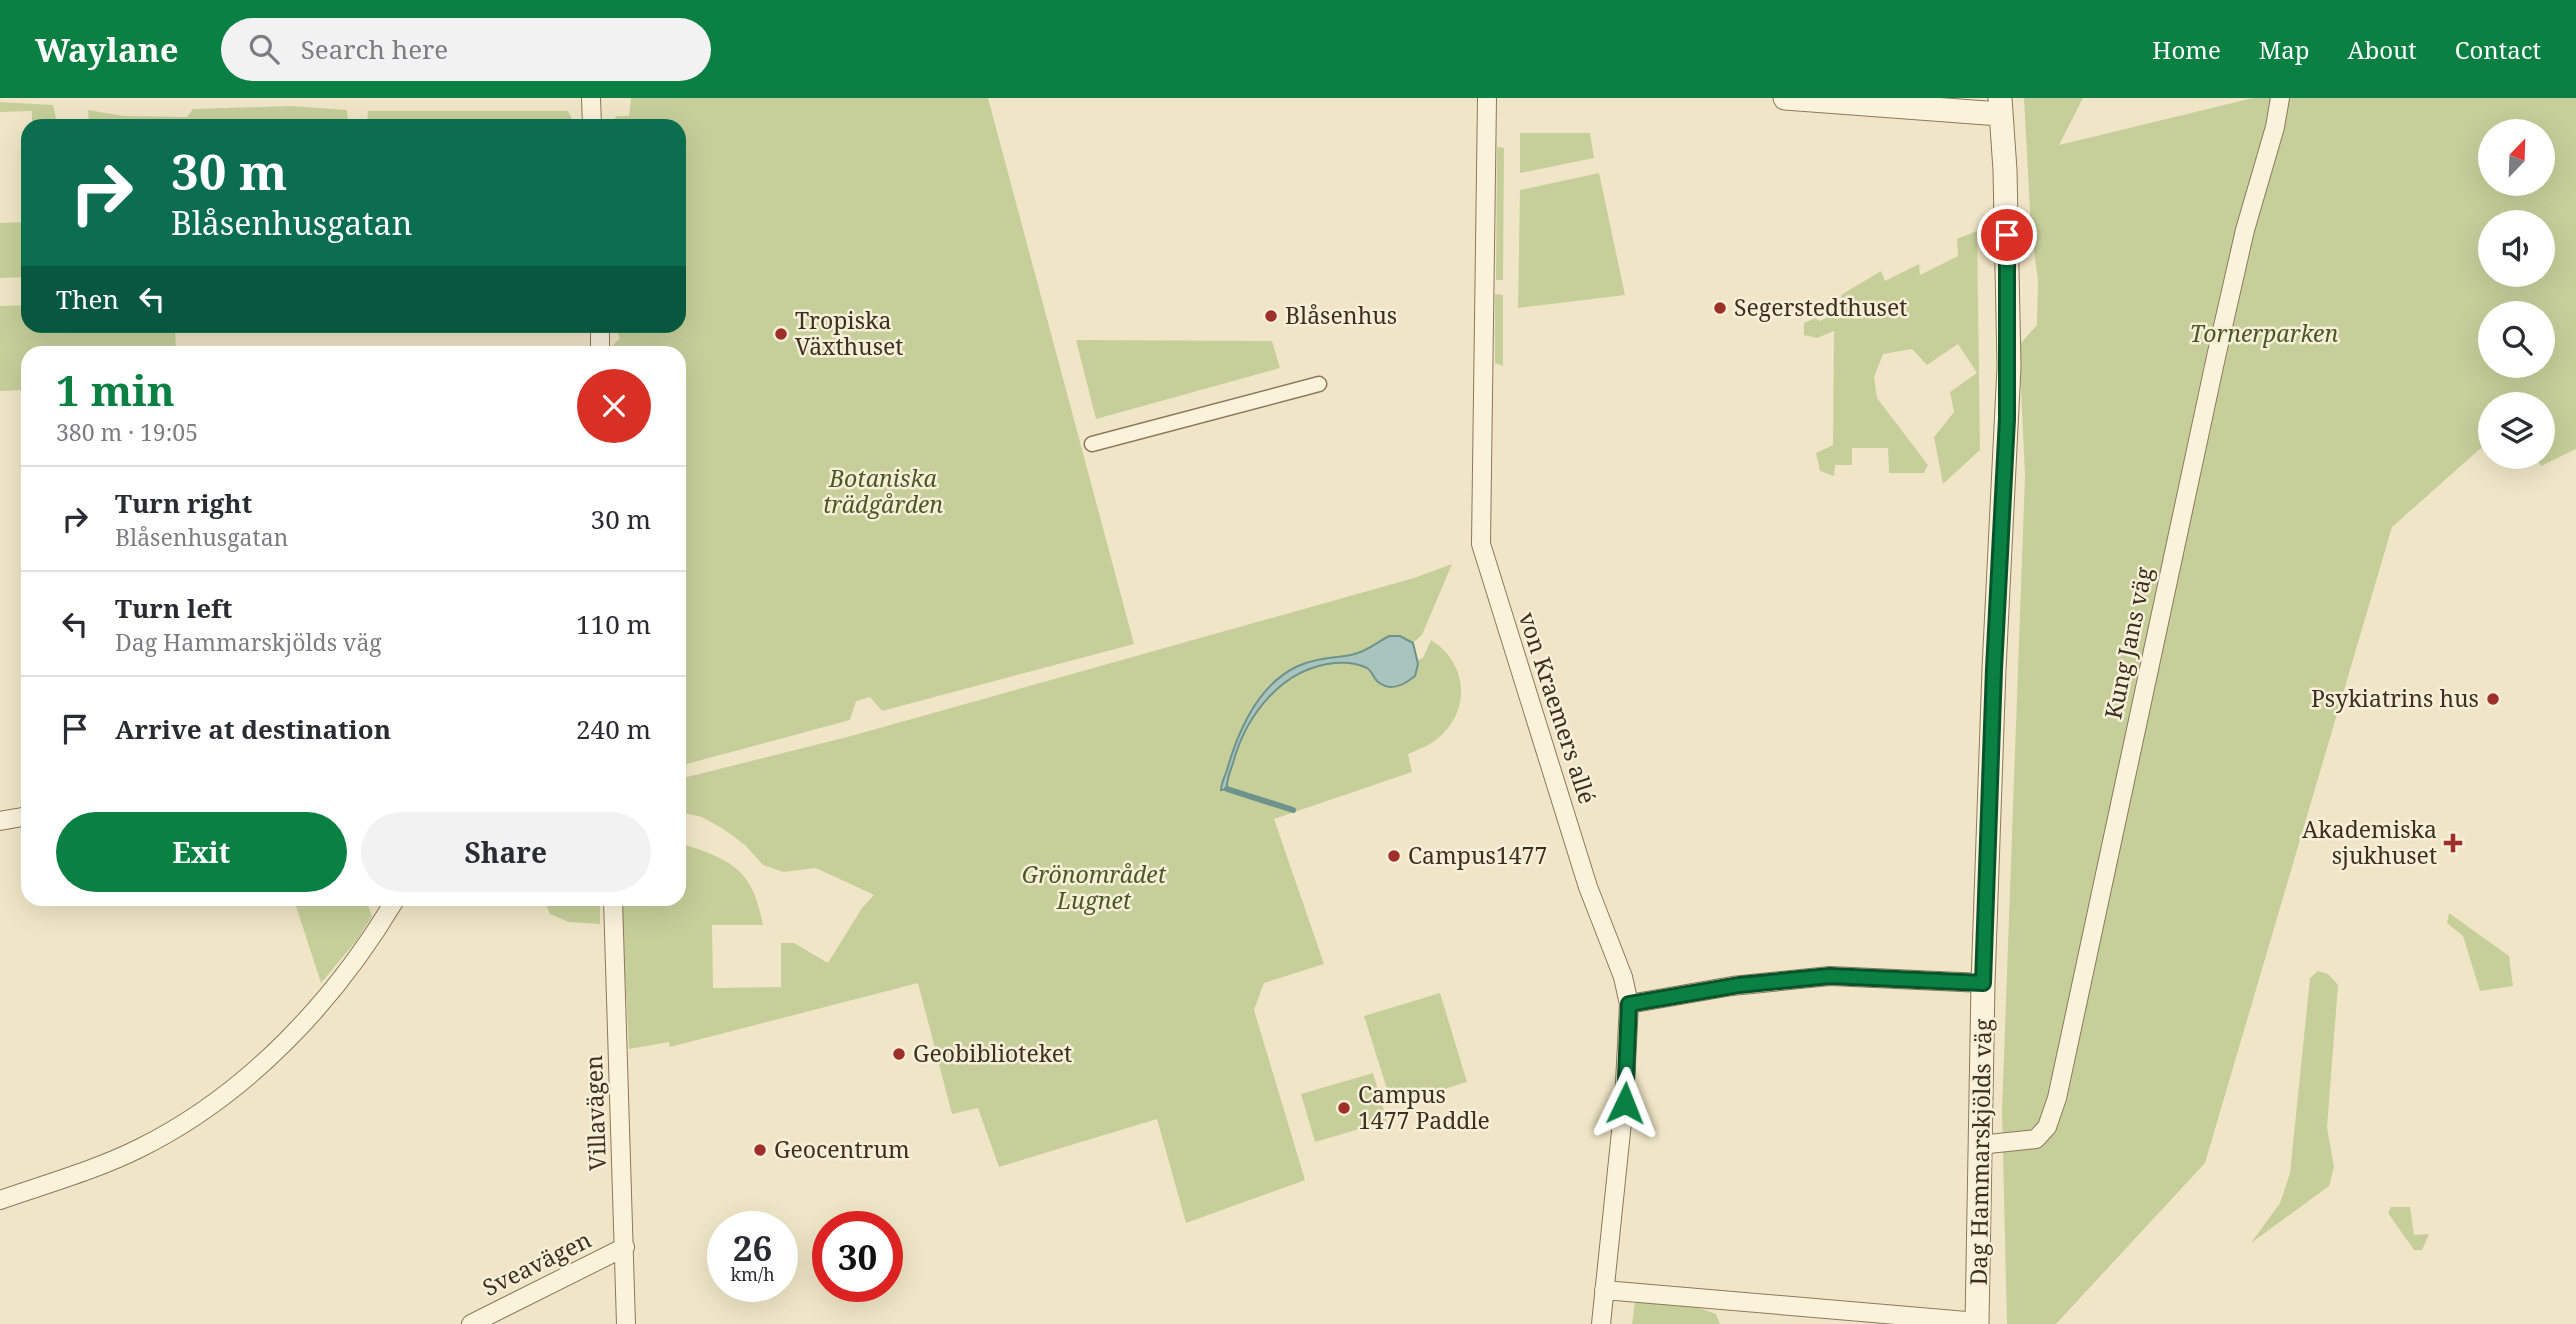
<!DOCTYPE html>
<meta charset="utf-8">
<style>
body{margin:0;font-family:"Noto Serif",serif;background:#f2f2f3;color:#2b2b33;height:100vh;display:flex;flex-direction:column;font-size:26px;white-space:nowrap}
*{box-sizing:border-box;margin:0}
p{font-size:23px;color:#7c7c81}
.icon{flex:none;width:38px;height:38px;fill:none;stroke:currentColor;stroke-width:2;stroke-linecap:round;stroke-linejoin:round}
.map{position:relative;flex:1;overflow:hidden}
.side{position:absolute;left:21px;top:248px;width:665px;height:560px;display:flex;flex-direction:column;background:#fff;border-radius:21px;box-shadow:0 7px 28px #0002}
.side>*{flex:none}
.top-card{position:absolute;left:21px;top:21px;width:665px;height:214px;border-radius:21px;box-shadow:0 7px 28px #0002;background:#0b6e4f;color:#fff;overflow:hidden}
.needle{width:46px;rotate:23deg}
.buttons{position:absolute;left:2478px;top:21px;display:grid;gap:14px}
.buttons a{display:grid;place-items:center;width:77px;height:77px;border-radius:50%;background:#fff;box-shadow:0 7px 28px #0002;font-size:35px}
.speed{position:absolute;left:707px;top:1113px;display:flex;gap:14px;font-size:35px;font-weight:700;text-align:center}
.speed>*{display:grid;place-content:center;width:91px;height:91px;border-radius:50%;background:#fff;box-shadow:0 7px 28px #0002;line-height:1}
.speed small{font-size:18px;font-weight:400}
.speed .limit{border:10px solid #d22;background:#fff;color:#111}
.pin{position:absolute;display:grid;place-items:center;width:60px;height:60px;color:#fff;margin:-30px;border:4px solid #fff;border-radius:50%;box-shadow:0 2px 7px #0007}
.me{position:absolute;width:77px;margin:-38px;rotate:2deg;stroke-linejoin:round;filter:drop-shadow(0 0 5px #0008)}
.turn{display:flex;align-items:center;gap:24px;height:147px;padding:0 35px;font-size:32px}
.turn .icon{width:91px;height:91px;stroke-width:2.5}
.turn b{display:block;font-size:49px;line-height:60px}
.then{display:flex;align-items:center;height:66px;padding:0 35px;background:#0003;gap:14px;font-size:26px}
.round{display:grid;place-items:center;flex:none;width:74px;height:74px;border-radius:37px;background:#f2f2f3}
.headline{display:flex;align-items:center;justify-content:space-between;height:119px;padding:0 35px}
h1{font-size:42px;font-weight:700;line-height:52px;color:#0b8043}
.action{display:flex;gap:14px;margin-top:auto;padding:14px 35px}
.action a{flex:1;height:80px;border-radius:42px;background:#0b8043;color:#fff;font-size:28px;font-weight:700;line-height:80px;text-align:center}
.action a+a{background:#f2f2f3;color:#2b2b33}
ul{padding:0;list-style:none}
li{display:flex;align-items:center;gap:21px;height:105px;padding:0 35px;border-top:2px solid #e1e1e2}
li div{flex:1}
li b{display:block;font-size:26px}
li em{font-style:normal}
header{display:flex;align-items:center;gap:42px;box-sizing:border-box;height:98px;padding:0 35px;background:#0b8043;color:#fff}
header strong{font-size:33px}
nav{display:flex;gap:38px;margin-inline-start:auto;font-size:24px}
.search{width:490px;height:63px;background:#f2f2f3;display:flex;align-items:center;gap:18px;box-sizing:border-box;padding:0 24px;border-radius:38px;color:#7c7c81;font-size:26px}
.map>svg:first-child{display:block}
.green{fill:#c6cf9a;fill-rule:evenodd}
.water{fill:#a8c4bd;stroke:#6e938c;stroke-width:2}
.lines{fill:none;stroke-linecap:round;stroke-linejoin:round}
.stream{stroke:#6e938c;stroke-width:6}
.pedestrian-casing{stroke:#8d785b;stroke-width:17}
.minor-casing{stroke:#8d785b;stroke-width:20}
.tertiary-casing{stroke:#8d785b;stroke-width:25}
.pedestrian{stroke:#faf2db;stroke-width:14}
.minor{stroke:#faf2db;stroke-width:18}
.tertiary{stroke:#faf2db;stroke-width:23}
.route-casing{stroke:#07532c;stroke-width:18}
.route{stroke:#0b8043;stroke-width:12}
.poi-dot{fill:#9e2f29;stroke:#f7efd7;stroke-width:2.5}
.labels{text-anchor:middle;stroke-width:5;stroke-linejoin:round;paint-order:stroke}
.poi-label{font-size:23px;fill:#3c2f20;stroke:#f7efd7;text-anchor:start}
.park-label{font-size:23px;font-style:italic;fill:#495926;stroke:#f7efd7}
.street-label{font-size:23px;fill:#3c2f20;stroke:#f7efd7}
</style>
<header>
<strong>Waylane</strong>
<div class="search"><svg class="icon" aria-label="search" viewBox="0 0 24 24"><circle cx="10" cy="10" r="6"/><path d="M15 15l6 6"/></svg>Search here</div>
<nav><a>Home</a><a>Map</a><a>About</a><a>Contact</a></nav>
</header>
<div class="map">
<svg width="2576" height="1226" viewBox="0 0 2576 1226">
<rect width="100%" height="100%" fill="#f0e6c7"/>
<path class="green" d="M 631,0 L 988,0 L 1134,546 L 882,613 L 870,599 L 856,603 L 850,622 L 679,668 L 679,256 L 612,255 L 612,248 L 620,240 L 614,228 L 679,228 L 679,28 L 609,28 L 617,18 L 629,18 Z
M 2024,0 L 2083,0 L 2059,47 L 2253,0 L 2576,0 L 2576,351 L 2541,368 L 2536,359 L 2543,359 L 2543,306 L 2490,306 L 2490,342 L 2392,429 L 2205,1065 L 2056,1226 L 2007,1226 L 2002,1013 L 2025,378 L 2019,247 L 2037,227 L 2038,182 L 2031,131 ZM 2490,33 L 2543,33 L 2543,86 L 2490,86 ZM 2490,124 L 2543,124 L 2543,177 L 2490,177 ZM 2490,215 L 2543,215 L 2543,268 L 2490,268 Z
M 0,4 L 53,7 L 56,20 L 50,28 L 32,28 L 32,13 L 0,14 Z
M 292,8 L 347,12 L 348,28 L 89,28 L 88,12 L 123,18 L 187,19 L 193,11 Z
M 368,13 L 568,13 L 573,23 L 556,28 L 367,28 Z
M 1520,35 L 1590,35 L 1594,60 L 1520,75 Z
M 1497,49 L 1504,50 L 1503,182 L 1496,182 Z
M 1599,75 L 1625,197 L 1518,210 L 1520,92 Z
M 28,124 L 28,190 L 26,190 L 26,179 L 0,180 L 0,125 Z
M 1977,133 L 1980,352 L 1943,386 L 1934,339 L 1954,314 L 1950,294 L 1977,275 L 1958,246 L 1927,267 L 1912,251 L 1883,256 L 1874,279 L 1877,300 L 1928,367 L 1924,375 L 1889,375 L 1888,350 L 1852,350 L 1852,367 L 1835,367 L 1834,378 L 1820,373 L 1816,355 L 1833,347 L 1834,233 L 1817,240 L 1804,237 L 1804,225 L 1815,220 L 1820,223 L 1842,212 L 1841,197 L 1881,173 L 1885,183 L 1919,166 L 1920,177 L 1958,158 L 1957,141 Z
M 1495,196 L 1503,197 L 1503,268 L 1495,265 Z
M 28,207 L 28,228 L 175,228 L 176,255 L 28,256 L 28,292 L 0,293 L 0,208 Z
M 1076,242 L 1272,243 L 1280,270 L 1096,321 Z
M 1452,466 L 1422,537 L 1413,545 L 1418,562 L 1423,560 L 1431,542 C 1468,565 1472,613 1437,641 C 1429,648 1417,652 1408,656 L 1412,674 L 1274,721 L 1324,866 L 1264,885 L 1254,912 L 1305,1082 L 1186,1125 L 1157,1021 L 999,1069 L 978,1010 L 952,1016 L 918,885 L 670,949 L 669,944 L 629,951 L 621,802 L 679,802 L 679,745 C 731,761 753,771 763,827 L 712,827 L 713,890 L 781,889 L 781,845 L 794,845 L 828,865 L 862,810 L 874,797 L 816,770 L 783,774 L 763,767 L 745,747 L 725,732 L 702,719 L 679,714 L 679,681 L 851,638 L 1414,480 Z
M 294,802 L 366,802 L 372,818 L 357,842 L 321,885 Z
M 544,802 L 600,802 L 600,826 L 569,824 L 550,816 Z
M 2449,815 L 2509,858 L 2513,888 L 2480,893 L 2463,838 L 2447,825 Z
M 2318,873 L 2328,876 L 2338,887 L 2327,1029 L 2334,1069 L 2329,1088 L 2251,1145 L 2280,1105 L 2290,1075 L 2310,880 Z
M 1440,895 L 1467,984 L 1392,1007 L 1364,918 Z
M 1373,975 L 1387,1023 L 1315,1044 L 1301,996 Z
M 2391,1109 L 2410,1109 L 2414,1137 L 2429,1136 L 2422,1152 L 2414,1152 L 2388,1115 Z
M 1635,1204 L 1696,1209 L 1716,1216 L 1720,1226 L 1632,1226 Z"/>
<path class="water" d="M 1389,538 L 1400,538 L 1413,545 L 1418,566 L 1415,578 C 1404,587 1390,595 1377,583 C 1373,579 1372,573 1367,570 C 1357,565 1346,564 1335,565 C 1282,570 1246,617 1233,665 C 1230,674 1226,683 1227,691 L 1221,692 C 1221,685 1225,679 1227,672 C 1238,633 1259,586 1298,568 C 1316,560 1333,560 1351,557 C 1366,554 1376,545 1389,538 Z"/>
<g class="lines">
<path class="stream" d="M 1227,691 L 1293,712"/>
<g class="pedestrian-casing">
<path id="pedestrian" d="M 1092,346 L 1319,286"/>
</g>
<g class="minor-casing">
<path id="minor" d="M 591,0 L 592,28
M 1487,0 L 1481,446 L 1588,789 L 1623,879 L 1629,906 L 1624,1005 L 1601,1226
M 600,228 L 600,256
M 0,723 L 28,718
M 613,802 L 626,1226
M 1629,906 L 1732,888 L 1830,878 L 1983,885
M 1979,1047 L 2036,1041 L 2047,1029 L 2057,1000 L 2216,259 L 2245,132 L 2275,29 L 2280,0
M 0,1102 C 46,1086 96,1072 140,1050 C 247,997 335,903 395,802
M 1604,1192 L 1978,1224
M 471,1226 L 625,1149"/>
</g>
<g class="tertiary-casing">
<path id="tertiary" d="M 1785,0 L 2000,16
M 1977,1226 L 1983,885 L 1994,571 L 2009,269 L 2005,72 L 2000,0"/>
</g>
<use href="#pedestrian" class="pedestrian"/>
<use href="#minor" class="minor"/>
<use href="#tertiary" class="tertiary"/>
</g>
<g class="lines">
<g class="route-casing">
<path id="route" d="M 1625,1005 L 1629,906 L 1739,887 L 1830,878 L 1983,885 L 1994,571 L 2007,321 L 2007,137"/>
</g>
<use href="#route" class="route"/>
</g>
<g class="poi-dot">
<circle cx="1720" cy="210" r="7"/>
<circle cx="1271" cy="218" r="7"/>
<circle cx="781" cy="236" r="7"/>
<circle cx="2493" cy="601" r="7"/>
<path d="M2449.5 734.5h7v7h7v7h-7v7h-7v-7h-7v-7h7z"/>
<circle cx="1394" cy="758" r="7"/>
<circle cx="899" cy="956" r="7"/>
<circle cx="1344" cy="1010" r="7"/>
<circle cx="760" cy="1052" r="7"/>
</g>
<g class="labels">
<g class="poi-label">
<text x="1734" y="218">Segerstedthuset</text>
<text x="1285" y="226">Blåsenhus</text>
<text x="795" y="231">Tropiska<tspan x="795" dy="26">Växthuset</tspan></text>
<text x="2479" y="609" text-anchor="end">Psykiatrins hus</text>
<text x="2437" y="740" text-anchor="end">Akademiska<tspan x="2437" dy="26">sjukhuset</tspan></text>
<text x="1408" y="766">Campus1477</text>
<text x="913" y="964">Geobiblioteket</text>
<text x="1358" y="1005">Campus<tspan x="1358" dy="26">1477 Paddle</tspan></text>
<text x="774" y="1060">Geocentrum</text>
</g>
<g class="park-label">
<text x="2264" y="244">Tornerparken</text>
<text x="883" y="389">Botaniska<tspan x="883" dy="26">trädgården</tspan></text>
<text x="1094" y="785">Grönområdet<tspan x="1094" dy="26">Lugnet</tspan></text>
</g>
<g class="street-label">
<text transform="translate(2129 545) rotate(-78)" y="8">Kung Jans väg</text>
<text transform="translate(1557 610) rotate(72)" y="8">von Kraemers allé</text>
<text transform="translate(596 1015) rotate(-92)" y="8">Villavägen</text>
<text transform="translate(1981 1054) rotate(-89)" y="8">Dag Hammarskjölds väg</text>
<text transform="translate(537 1166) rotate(-26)" y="8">Sveavägen</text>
</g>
</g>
</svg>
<div class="buttons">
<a><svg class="needle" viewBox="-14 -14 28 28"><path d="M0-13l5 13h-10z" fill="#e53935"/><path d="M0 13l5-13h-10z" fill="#7c7c81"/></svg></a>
<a><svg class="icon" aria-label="sound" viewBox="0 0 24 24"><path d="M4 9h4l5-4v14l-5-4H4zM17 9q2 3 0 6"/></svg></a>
<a><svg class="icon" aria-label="search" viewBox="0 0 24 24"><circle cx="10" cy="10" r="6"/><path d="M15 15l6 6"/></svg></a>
<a><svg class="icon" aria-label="layers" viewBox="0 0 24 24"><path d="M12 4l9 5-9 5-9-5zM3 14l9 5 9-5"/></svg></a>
</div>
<div class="speed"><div>26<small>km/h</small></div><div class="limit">30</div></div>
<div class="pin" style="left:2007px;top:137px;background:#d93025"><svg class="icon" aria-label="arrive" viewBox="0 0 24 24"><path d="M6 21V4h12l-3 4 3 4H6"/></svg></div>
<svg class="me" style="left:1625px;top:1005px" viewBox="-20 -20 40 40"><path d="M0-17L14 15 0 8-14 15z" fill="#0b8043" stroke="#fff" stroke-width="4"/></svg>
<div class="top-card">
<div class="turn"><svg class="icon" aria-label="right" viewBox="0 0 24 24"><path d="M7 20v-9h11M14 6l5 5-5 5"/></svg><div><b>30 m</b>Blåsenhusgatan</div></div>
<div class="then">Then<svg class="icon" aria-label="left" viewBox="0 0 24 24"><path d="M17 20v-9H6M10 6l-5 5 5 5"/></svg></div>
</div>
<section class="side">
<div class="headline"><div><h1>1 min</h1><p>380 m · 19:05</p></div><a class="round" style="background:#d93025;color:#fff"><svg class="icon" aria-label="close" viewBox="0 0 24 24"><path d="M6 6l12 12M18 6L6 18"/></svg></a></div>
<ul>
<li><svg class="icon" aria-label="right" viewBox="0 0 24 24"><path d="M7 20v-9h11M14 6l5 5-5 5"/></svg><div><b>Turn right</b><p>Blåsenhusgatan</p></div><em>30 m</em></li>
<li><svg class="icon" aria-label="left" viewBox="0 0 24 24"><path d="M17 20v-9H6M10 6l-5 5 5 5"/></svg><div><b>Turn left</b><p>Dag Hammarskjölds väg</p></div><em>110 m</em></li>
<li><svg class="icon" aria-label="arrive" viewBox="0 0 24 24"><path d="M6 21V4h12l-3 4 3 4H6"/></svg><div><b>Arrive at destination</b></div><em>240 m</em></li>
</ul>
<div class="action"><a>Exit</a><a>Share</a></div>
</section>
</div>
